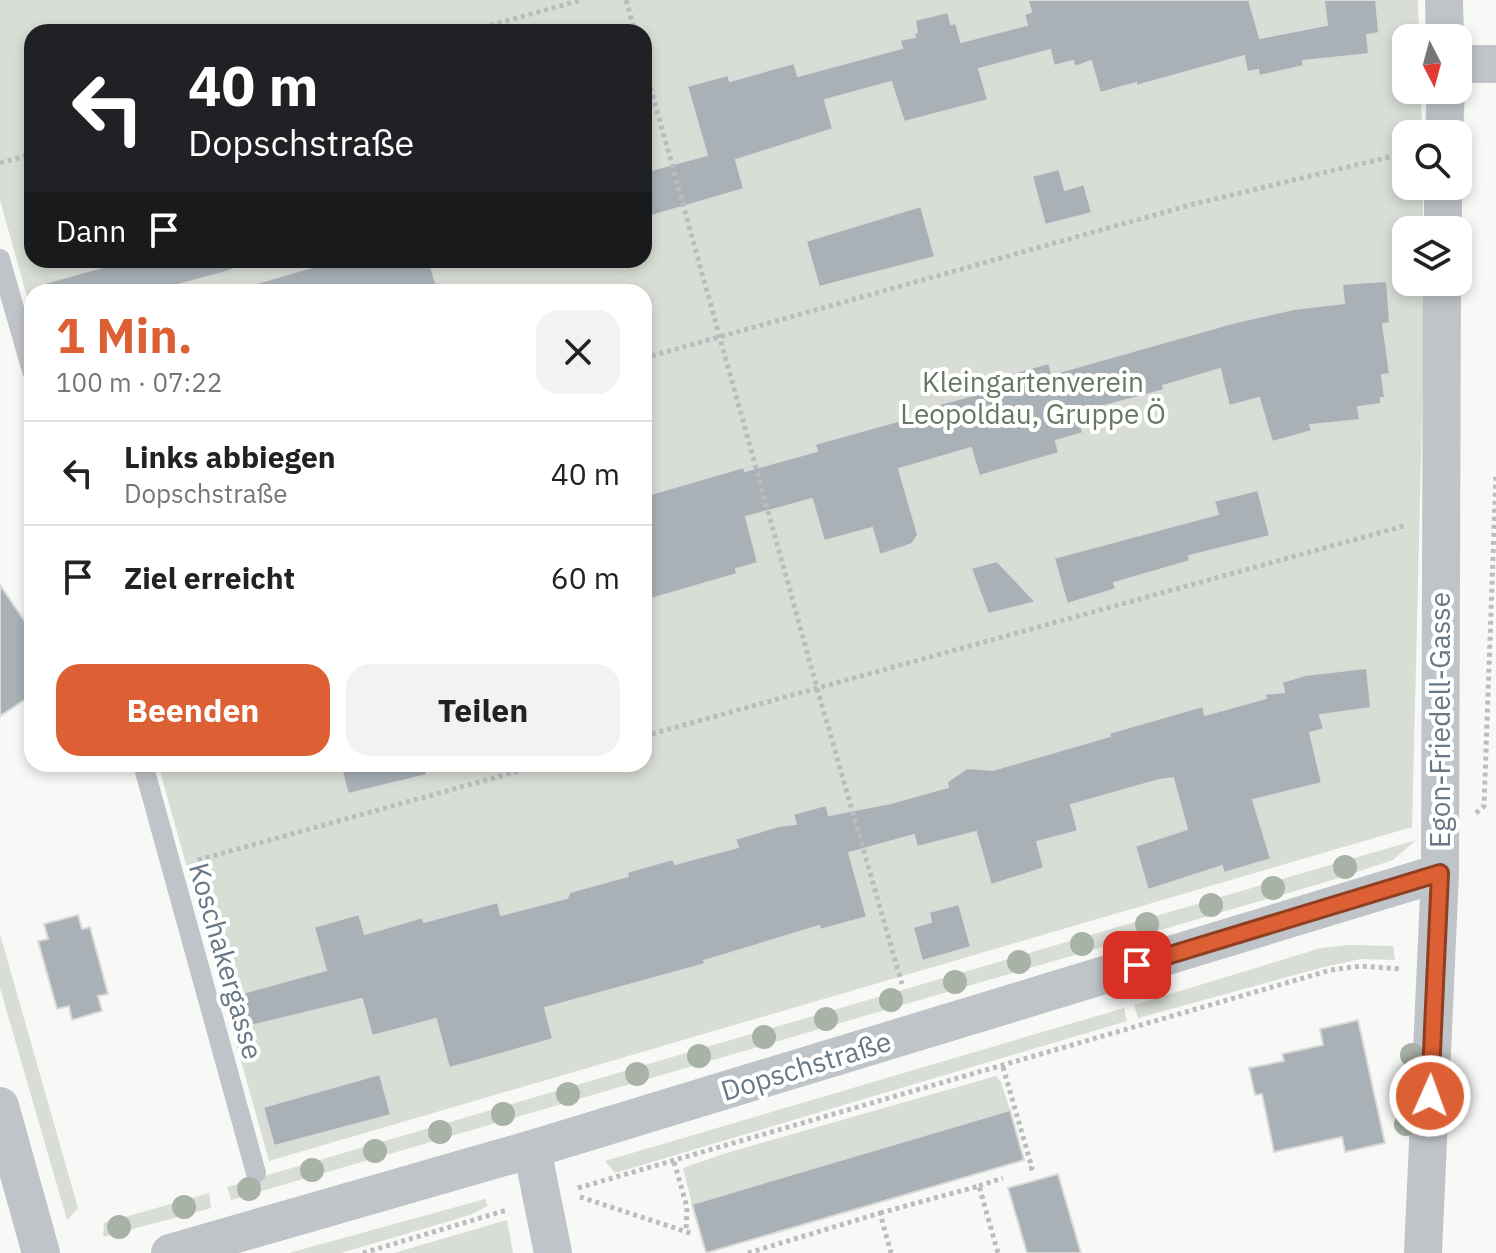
<!DOCTYPE html>
<html lang="de">
<meta charset="utf-8">
<style>
body{margin:0;font-family:"IBM Plex Sans",sans-serif;background:#f2f2f2;color:#222;height:100vh;display:flex;flex-direction:column;font-size:30px;white-space:nowrap}
*{box-sizing:border-box;margin:0}
p{font-size:26px;color:#767676}
.icon{flex:none;width:44px;height:44px;fill:none;stroke:currentColor;stroke-width:2;stroke-linecap:round;stroke-linejoin:round}
.map{position:relative;flex:1;overflow:hidden}
.details{position:absolute;left:24px;top:284px;width:628px;height:488px;display:flex;flex-direction:column;background:#fff;border-radius:24px;box-shadow:0 4px 12px #0003}
.details>*{flex:none}
.top-card{position:absolute;left:24px;top:24px;width:628px;height:244px;border-radius:24px;box-shadow:0 4px 12px #0003;background:#202124;color:#fff;overflow:hidden}
.needle{width:52px;rotate:174deg}
.fabs{position:absolute;left:1392px;top:24px;display:grid;gap:16px}
.fabs a{display:grid;place-items:center;width:80px;height:80px;border-radius:16px;background:#fff;box-shadow:0 4px 12px #0003;font-size:40px}
.pin{position:absolute;display:grid;place-items:center;width:68px;height:68px;color:#fff;margin:-34px;border-radius:16px;box-shadow:0 4px 12px #0006}
.me{position:absolute;width:88px;margin:-44px;rotate:2deg;stroke-linejoin:round;filter:drop-shadow(0 0 6px #0008)}
.turn{display:flex;align-items:center;gap:28px;height:168px;padding:0 32px;font-size:36px}
.turn .icon{width:104px;height:104px;stroke-width:2.5}
.turn b{display:block;font-size:56px;line-height:68px}
.then{display:flex;align-items:center;height:76px;padding:0 32px;background:#0003;gap:16px;font-size:30px}
.round{display:grid;place-items:center;flex:none;width:84px;height:84px;border-radius:24px;background:#f2f2f2}
.overview{display:flex;align-items:center;justify-content:space-between;height:136px;padding:0 32px}
h1{font-size:48px;font-weight:800;line-height:60px;color:#dc6033}
.button{display:flex;gap:16px;margin-top:auto;padding:16px 32px}
.button a{flex:1;height:92px;border-radius:24px;background:#dc6033;color:#fff;font-size:32px;font-weight:800;line-height:92px;text-align:center}
.button a+a{background:#f2f2f2;color:#222}
ul{padding:0;list-style:none}
li{display:flex;align-items:center;gap:24px;height:104px;padding:0 32px;border-top:2px solid #e0e0e0}
li div{flex:1}
li b{display:block;font-size:30px}
li em{font-style:normal}
.map>svg:first-child{display:block}
.green{fill:#d8ddd5;fill-rule:evenodd}
.building{fill:#a9b1b7;stroke:#dadad8;stroke-width:2}
.lines{fill:none;stroke-linecap:round;stroke-linejoin:round}
.path{stroke:#babdc0;stroke-width:5;stroke-dasharray:4 4;stroke-linecap:butt}
.service{stroke:#bfc4c8;stroke-width:20}
.minor{stroke:#bfc4c8;stroke-width:38}
.tree{fill:#a8b2a6}
.route-casing{stroke:#8f3e21;stroke-width:20}
.route{stroke:#dc6033;stroke-width:14}
.labels{text-anchor:middle;stroke-width:8;stroke-linejoin:round;paint-order:stroke}
.park-label{font-size:28px;fill:#667864;stroke:#fff}
.street-label{font-size:28px;fill:#697886;stroke:#fff}
</style>
<div class="map">
<svg width="1496" height="1253" viewBox="0 0 1496 1253">
<rect width="100%" height="100%" fill="#f8f8f6"/>
<path class="green" d="M 0,0 L 1418,0 L 1419,38 L 1406,38 L 1406,90 L 1421,90 L 1422,134 L 1406,134 L 1406,186 L 1423,186 L 1423,230 L 1406,230 L 1406,282 L 1424,282 L 1424,337 L 1412,827 L 269,1161 L 158,764 L 644,764 L 644,292 L 32,292 L 32,315 L 0,200 ZM 32,32 L 644,32 L 644,260 L 32,260 Z
M 1416,840 L 1393,860 L 1336,879 L 231,1200 L 227,1187 Z
M 0,934 L 78,1208 L 67,1220 L 0,988 Z
M 1349,945 L 1393,946 L 1395,960 L 1361,959 L 1324,967 L 1138,1018 L 1134,1005 L 1321,948 Z
M 1124,1008 L 1127,1021 L 615,1173 L 605,1161 Z
M 996,1076 L 1001,1082 L 1010,1110 L 692,1204 L 683,1168 L 723,1154 Z
M 209,1193 L 211,1208 L 103,1237 L 104,1223 Z
M 485,1199 L 488,1206 L 470,1215 L 341,1253 L 289,1253 Z
M 507,1220 L 513,1253 L 394,1253 Z"/>
<path class="building" d="M 1028,0 L 1249,0 L 1260,38 L 1327,25 L 1324,0 L 1376,0 L 1379,33 L 1367,35 L 1369,54 L 1303,61 L 1304,66 L 1259,76 L 1258,70 L 1247,72 L 1244,56 L 1136,86 L 1136,83 L 1100,93 L 1091,61 L 1075,67 L 1073,61 L 1054,66 L 1050,50 L 979,69 L 988,100 L 904,122 L 891,82 L 825,100 L 833,129 L 736,160 L 744,189 L 644,218 L 644,172 L 707,155 L 687,86 L 728,75 L 730,81 L 794,63 L 798,76 L 902,48 L 900,40 L 915,37 L 914,33 L 917,32 L 915,20 L 948,12 L 951,24 L 956,23 L 961,42 L 1027,25 L 1024,14 L 1031,12 Z
M 1059,169 L 1065,190 L 1084,184 L 1092,213 L 1045,225 L 1032,176 Z
M 921,206 L 935,257 L 819,287 L 806,241 Z
M 128,260 L 232,260 L 233,270 L 174,286 L 175,292 L 46,292 L 45,283 Z
M 336,260 L 429,260 L 437,287 L 420,292 L 255,292 L 254,284 Z
M 1387,281 L 1390,323 L 1383,324 L 1390,374 L 1382,375 L 1385,398 L 1381,398 L 1381,404 L 1358,407 L 1360,420 L 1310,425 L 1312,431 L 1272,442 L 1259,398 L 1229,406 L 1220,369 L 1163,386 L 1164,390 L 1078,413 L 1083,433 L 1056,441 L 1059,453 L 979,476 L 971,448 L 899,469 L 918,535 L 912,544 L 880,555 L 872,528 L 824,541 L 812,499 L 746,517 L 758,563 L 736,569 L 737,574 L 644,601 L 644,496 L 744,467 L 745,471 L 817,451 L 815,444 L 923,414 L 922,409 L 1006,386 L 1003,376 L 1049,363 L 1052,374 L 1236,322 L 1294,309 L 1344,303 L 1342,284 Z
M 1258,490 L 1270,536 L 1189,556 L 1190,561 L 1114,583 L 1116,589 L 1067,604 L 1054,558 L 1218,514 L 1214,501 Z
M 997,561 L 1036,602 L 988,614 L 971,568 Z
M 0,585 L 32,632 L 32,695 L 0,716 Z
M 1367,668 L 1371,708 L 1320,715 L 1324,729 L 1310,733 L 1322,783 L 1253,800 L 1271,859 L 1224,873 L 1222,866 L 1148,890 L 1135,846 L 1187,829 L 1173,778 L 1159,780 L 1071,805 L 1078,831 L 1037,842 L 1044,868 L 991,885 L 976,832 L 917,847 L 914,835 L 849,853 L 867,917 L 820,930 L 819,926 L 704,961 L 705,964 L 545,1008 L 553,1039 L 479,1060 L 449,1068 L 436,1019 L 372,1036 L 362,999 L 242,1028 L 232,996 L 326,970 L 314,927 L 359,914 L 365,934 L 423,917 L 424,922 L 498,902 L 501,915 L 567,898 L 570,892 L 628,876 L 627,872 L 673,859 L 675,864 L 738,847 L 735,839 L 779,826 L 796,824 L 793,814 L 826,805 L 829,815 L 891,803 L 948,787 L 947,782 L 967,768 L 993,770 L 1110,736 L 1109,733 L 1203,706 L 1205,715 L 1266,698 L 1264,694 L 1284,692 L 1282,682 L 1305,675 Z
M 340,764 L 426,764 L 427,775 L 348,794 Z
M 959,904 L 971,947 L 922,961 L 913,927 L 931,922 L 929,912 Z
M 78,915 L 82,929 L 90,927 L 108,994 L 98,996 L 102,1011 L 72,1020 L 69,1006 L 57,1009 L 38,941 L 48,939 L 44,924 Z
M 1358,1020 L 1385,1143 L 1345,1152 L 1342,1137 L 1274,1152 L 1262,1094 L 1255,1095 L 1249,1068 L 1284,1061 L 1282,1054 L 1323,1045 L 1320,1029 Z
M 380,1074 L 391,1115 L 274,1146 L 263,1107 Z
M 1010,1110 L 1024,1160 L 706,1253 L 692,1204 Z
M 1058,1174 L 1081,1253 L 1027,1253 L 1008,1188 Z"/>
<g class="lines">
<path class="path" d="M 626,0 L 635,32
M 467,32 L 581,0
M 644,64 L 817,688 L 902,984
M 0,163 L 32,154
M 644,358 L 1194,204 L 1406,153
M 644,736 L 1404,526
M 1476,813 L 1484,806 L 1496,474
M 198,860 L 544,764
M 1003,1067 L 1032,1168 L 1029,1169
M 674,1162 L 687,1207 L 686,1231
M 979,1186 L 1003,1178
M 578,1188 L 1331,970 L 1360,966 L 1401,969
M 580,1197 L 693,1234
M 880,1213 L 979,1186 L 998,1253
M 363,1253 L 507,1210
M 748,1253 L 880,1213 L 891,1253"/>
<path class="service" d="M 0,259 L 32,371
M 143,764 L 256,1173"/>
<path class="minor" d="M 1444,0 L 1445,38
M 1458,64 L 1496,64
M 1444,134 L 1446,90
M 1443,230 L 1443,186
M 0,1106 L 41,1253
M 532,1149 L 553,1253
M 170,1253 L 532,1149 L 1440,873
M 1423,1253 L 1440,873 L 1442,282"/>
</g>
<g class="tree">
<circle cx="1345" cy="867" r="12"/>
<circle cx="1273" cy="888" r="12"/>
<circle cx="1211" cy="905" r="12"/>
<circle cx="1147" cy="924" r="12"/>
<circle cx="1082" cy="944" r="12"/>
<circle cx="1019" cy="962" r="12"/>
<circle cx="955" cy="982" r="12"/>
<circle cx="891" cy="1000" r="12"/>
<circle cx="826" cy="1019" r="12"/>
<circle cx="764" cy="1037" r="12"/>
<circle cx="1412" cy="1055" r="12"/>
<circle cx="699" cy="1056" r="12"/>
<circle cx="637" cy="1074" r="12"/>
<circle cx="568" cy="1094" r="12"/>
<circle cx="503" cy="1114" r="12"/>
<circle cx="1406" cy="1124" r="12"/>
<circle cx="440" cy="1132" r="12"/>
<circle cx="375" cy="1151" r="12"/>
<circle cx="312" cy="1170" r="12"/>
<circle cx="249" cy="1189" r="12"/>
<circle cx="184" cy="1207" r="12"/>
<circle cx="119" cy="1227" r="12"/>
</g>
<g class="lines">
<g class="route-casing">
<path id="route" d="M 1137,965 L 1440,873 L 1430,1096"/>
</g>
<use href="#route" class="route"/>
</g>
<g class="labels">
<g class="park-label">
<text x="1033" y="392">Kleingartenverein<tspan x="1033" dy="32">Leopoldau, Gruppe Ö</tspan></text>
</g>
<g class="street-label">
<text transform="translate(1440 720) rotate(-90)" y="10">Egon-Friedell-Gasse</text>
<text transform="translate(226 961) rotate(74)" y="10">Koschakergasse</text>
<text transform="translate(806 1066) rotate(-17)" y="10">Dopschstraße</text>
</g>
</g>
</svg>
<div class="fabs">
<a><svg class="needle" viewBox="-14 -14 28 28"><path d="M0-13l5 13h-10z" fill="#e53935"/><path d="M0 13l5-13h-10z" fill="#767676"/></svg></a>
<a><svg class="icon" aria-label="search" viewBox="0 0 24 24"><circle cx="10" cy="10" r="6"/><path d="M15 15l6 6"/></svg></a>
<a><svg class="icon" aria-label="layers" viewBox="0 0 24 24"><path d="M12 4l9 5-9 5-9-5zM3 14l9 5 9-5"/></svg></a>
</div>
<div class="pin" style="left:1137px;top:965px;background:#d93025"><svg class="icon" aria-label="arrive" viewBox="0 0 24 24"><path d="M6 21V4h12l-3 4 3 4H6"/></svg></div>
<svg class="me" style="left:1430px;top:1096px" viewBox="-20 -20 40 40"><circle r="17" fill="#dc6033" stroke="#fff" stroke-width="3"/><path d="M0-11L8 9 0 5-8 9z" fill="#fff"/></svg>
<div class="top-card">
<div class="turn"><svg class="icon" aria-label="left" viewBox="0 0 24 24"><path d="M17 20v-9H6M10 6l-5 5 5 5"/></svg><div><b>40 m</b>Dopschstraße</div></div>
<div class="then">Dann<svg class="icon" aria-label="arrive" viewBox="0 0 24 24"><path d="M6 21V4h12l-3 4 3 4H6"/></svg></div>
</div>
<section class="details">
<div class="overview"><div><h1>1 Min.</h1><p>100 m · 07:22</p></div><a class="round"><svg class="icon" aria-label="close" viewBox="0 0 24 24"><path d="M6 6l12 12M18 6L6 18"/></svg></a></div>
<ul>
<li><svg class="icon" aria-label="left" viewBox="0 0 24 24"><path d="M17 20v-9H6M10 6l-5 5 5 5"/></svg><div><b>Links abbiegen</b><p>Dopschstraße</p></div><em>40 m</em></li>
<li><svg class="icon" aria-label="arrive" viewBox="0 0 24 24"><path d="M6 21V4h12l-3 4 3 4H6"/></svg><div><b>Ziel erreicht</b></div><em>60 m</em></li>
</ul>
<div class="button"><a>Beenden</a><a>Teilen</a></div>
</section>
</div>
